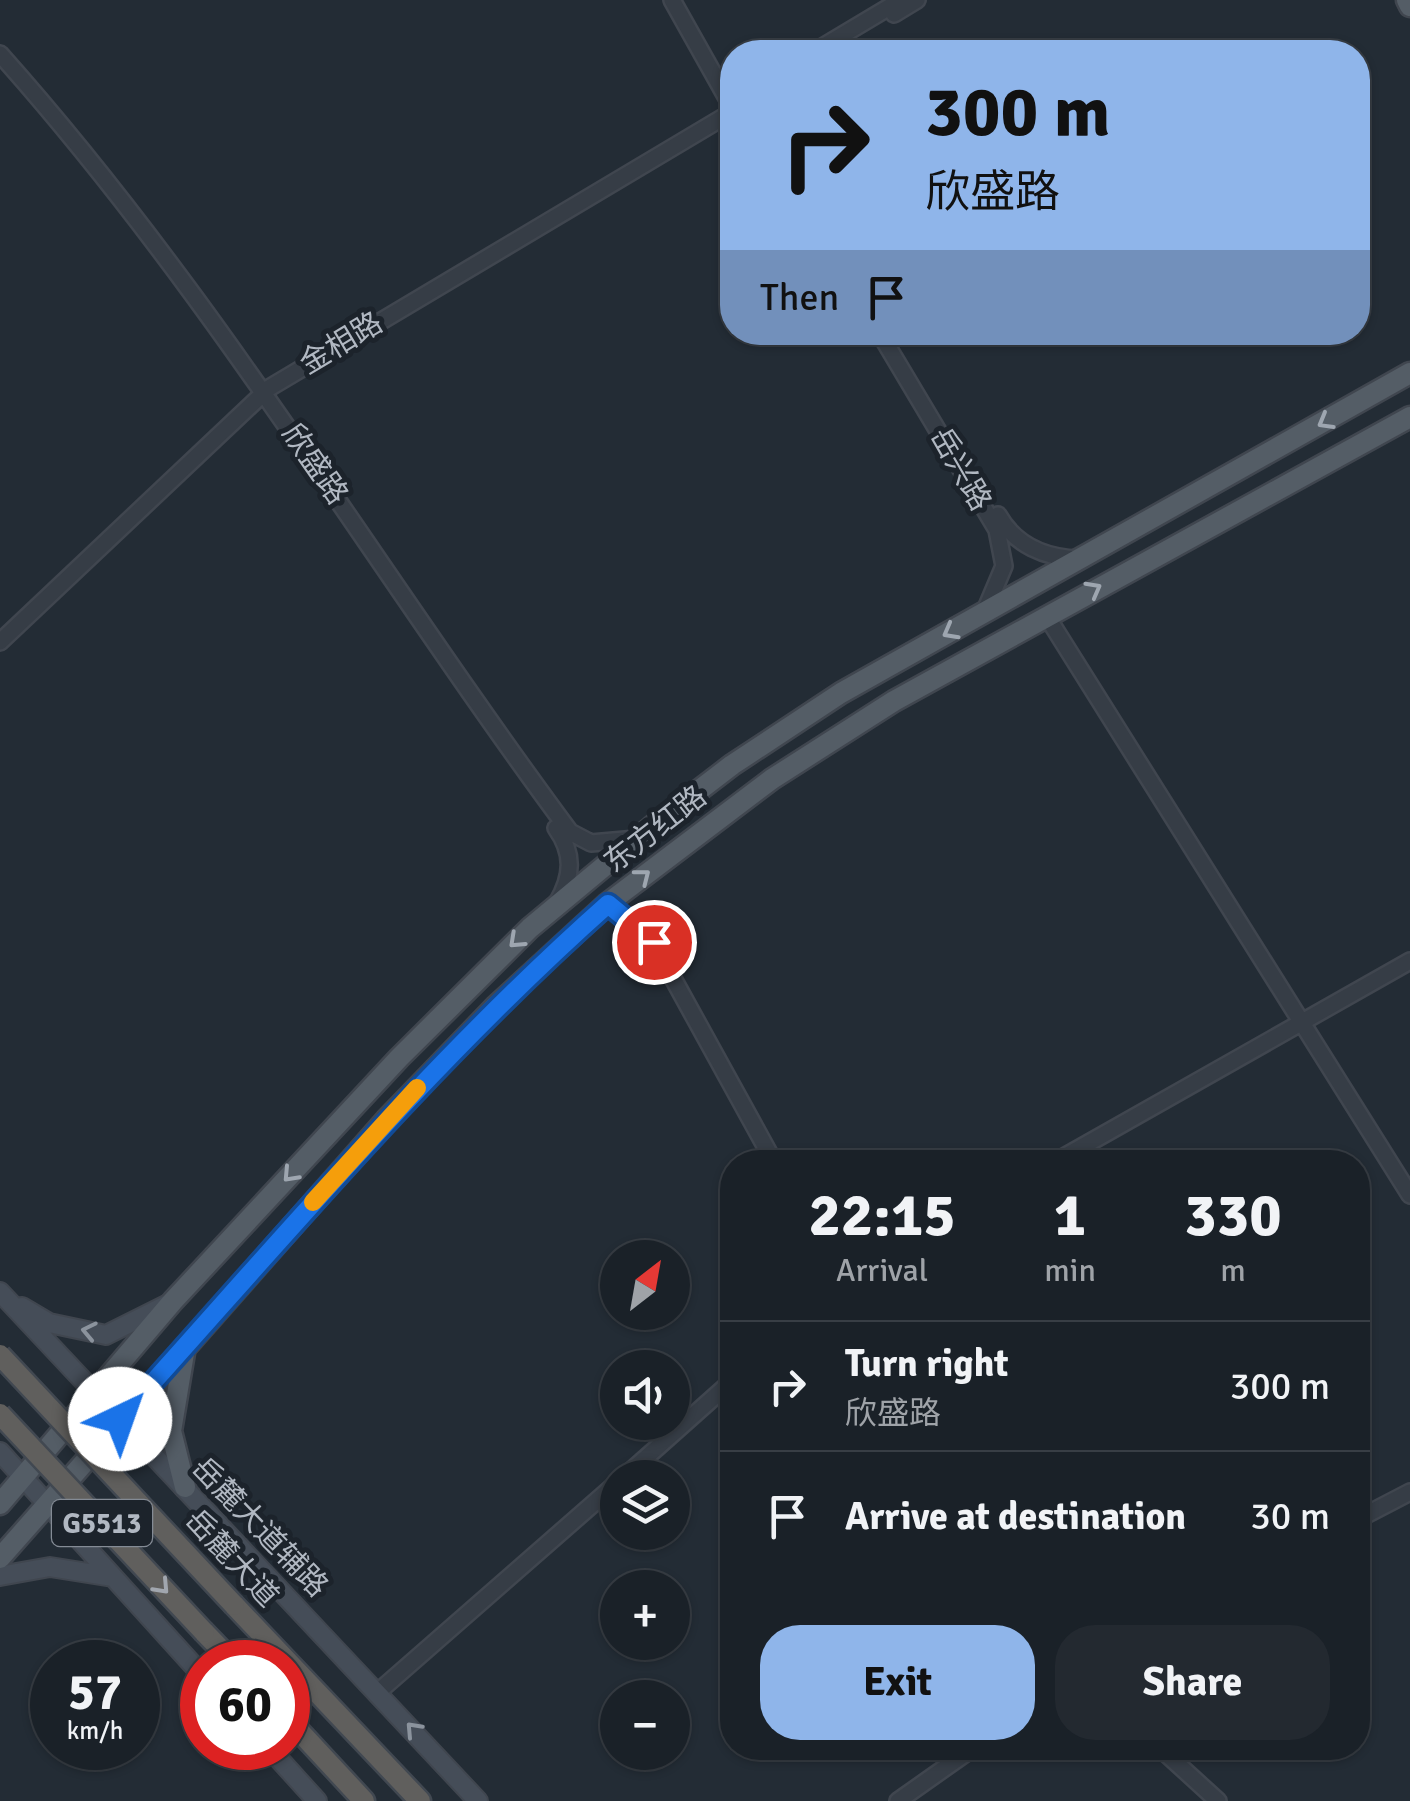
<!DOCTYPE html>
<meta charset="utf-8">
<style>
body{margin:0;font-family:Signika,"Noto Sans SC",sans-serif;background:#232930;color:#f1f3f6;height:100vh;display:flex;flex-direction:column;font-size:38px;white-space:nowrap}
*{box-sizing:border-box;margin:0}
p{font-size:32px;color:#9fa3a8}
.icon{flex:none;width:55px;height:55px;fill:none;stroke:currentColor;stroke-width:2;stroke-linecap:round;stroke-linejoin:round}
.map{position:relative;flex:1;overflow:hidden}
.sheet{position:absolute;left:720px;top:1150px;width:650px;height:610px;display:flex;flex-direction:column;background:#1a2128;border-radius:40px;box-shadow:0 2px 8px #0004,0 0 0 2px #383e45}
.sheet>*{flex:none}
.banner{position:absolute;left:720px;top:40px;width:650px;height:305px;border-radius:40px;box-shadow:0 2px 8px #0004,0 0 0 2px #383e45;background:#8fb5ea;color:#111;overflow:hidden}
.needle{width:65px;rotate:31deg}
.buttons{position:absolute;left:600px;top:1240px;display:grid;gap:20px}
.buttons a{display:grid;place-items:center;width:90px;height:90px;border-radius:50%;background:#1a2128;box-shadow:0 2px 8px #0004,0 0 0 2px #383e45;font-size:50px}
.speed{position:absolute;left:30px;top:1640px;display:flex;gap:20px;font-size:50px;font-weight:700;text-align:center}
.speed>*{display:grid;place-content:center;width:130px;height:130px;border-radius:50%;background:#1a2128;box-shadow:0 2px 8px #0004,0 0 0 2px #383e45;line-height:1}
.speed small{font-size:25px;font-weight:400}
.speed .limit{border:15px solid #d22;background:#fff;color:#111}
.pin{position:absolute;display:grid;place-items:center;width:85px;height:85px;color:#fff;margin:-42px;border:5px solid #fff;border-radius:50%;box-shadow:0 2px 10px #0007}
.me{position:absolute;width:110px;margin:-55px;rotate:42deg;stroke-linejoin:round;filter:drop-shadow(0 0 8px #0008)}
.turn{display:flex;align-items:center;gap:35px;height:210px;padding:0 40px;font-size:45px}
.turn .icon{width:130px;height:130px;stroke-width:2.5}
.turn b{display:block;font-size:70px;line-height:85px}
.then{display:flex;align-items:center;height:95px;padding:0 40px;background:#0003;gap:20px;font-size:38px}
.eta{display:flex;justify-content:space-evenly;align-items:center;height:170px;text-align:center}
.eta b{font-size:60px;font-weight:800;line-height:70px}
.cta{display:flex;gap:20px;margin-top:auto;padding:20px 40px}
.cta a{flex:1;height:115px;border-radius:40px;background:#8fb5ea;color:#111;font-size:40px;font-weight:800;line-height:115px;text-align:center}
.cta a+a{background:#232930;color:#f1f3f6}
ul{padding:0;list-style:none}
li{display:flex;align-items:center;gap:30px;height:130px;padding:0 40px;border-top:2px solid #383e45}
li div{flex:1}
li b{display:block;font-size:38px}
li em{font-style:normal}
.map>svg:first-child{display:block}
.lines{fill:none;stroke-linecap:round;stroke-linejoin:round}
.tertiary-casing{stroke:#40464f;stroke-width:20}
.secondary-casing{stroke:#40464f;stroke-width:22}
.primary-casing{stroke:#40464f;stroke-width:25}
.trunk-casing{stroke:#414851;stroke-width:25}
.tertiary{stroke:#363d46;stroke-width:15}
.secondary{stroke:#454d58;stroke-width:18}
.primary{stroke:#545d66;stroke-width:20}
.trunk{stroke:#605f5d;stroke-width:20}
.trunk-bridge-casing{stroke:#414851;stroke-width:25;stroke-linecap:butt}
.trunk-bridge{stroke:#605f5d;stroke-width:20}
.oneway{stroke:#9ea6b0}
.oneway2{stroke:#8b939d}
.oneway3{stroke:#a1a6ae}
.route-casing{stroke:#114b97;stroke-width:25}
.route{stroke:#1a73e8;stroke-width:18}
.slow{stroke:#f59e0b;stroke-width:18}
.labels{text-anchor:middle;stroke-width:10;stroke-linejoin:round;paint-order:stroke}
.shield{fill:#1c232b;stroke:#848b95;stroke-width:2.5}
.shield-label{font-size:28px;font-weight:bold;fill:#b1b8c2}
.street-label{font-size:30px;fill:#b1b8c2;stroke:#1c232b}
</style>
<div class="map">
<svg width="1410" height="1801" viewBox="0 0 1410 1801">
<rect width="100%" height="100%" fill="#232c35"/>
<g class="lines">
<g class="tertiary-casing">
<path id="tertiary" d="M 672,0 L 732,107
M 894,14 L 917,0
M 814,52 L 901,0
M 0,54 C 215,295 378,573 570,832 L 591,843 L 636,839
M 879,332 L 997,530 L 1004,566 L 985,611
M 998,515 C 1015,545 1045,558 1079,559
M 1046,615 L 1410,1195
M 0,642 L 269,388 L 732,112
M 556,828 C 574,853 573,876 557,903
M 607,904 L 653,942 L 774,1162
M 1055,1162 L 1410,961
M 623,1478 L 732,1381
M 1358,1519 L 1410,1492
M 378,1692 L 618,1482
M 1160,1748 L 1218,1801
M 898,1801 L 973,1748"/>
</g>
<g class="secondary-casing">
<path id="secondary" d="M 0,1292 L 478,1801
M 22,1307 L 49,1323 L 106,1335 L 168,1304
M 0,1452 L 202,1675
M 0,1576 L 50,1567 L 113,1577
M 269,1748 L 317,1801"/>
</g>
<g class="primary-casing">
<path id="primary" d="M 1407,0 L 1410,6
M 185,1487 L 171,1431 L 185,1347
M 0,1504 L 173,1301 L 399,1058 L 530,928 L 655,824 L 732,765 L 841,693 L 1410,373
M 0,1558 L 386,1120 L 496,1006 L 607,904 L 772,779 L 894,701 L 1410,417"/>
</g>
<g class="trunk-casing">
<path id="trunk" d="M 234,1605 L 420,1801
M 204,1632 L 233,1662
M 288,1719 L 364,1801"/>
</g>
<use href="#tertiary" class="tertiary"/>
<use href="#secondary" class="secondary"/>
<use href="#primary" class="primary"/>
<use href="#trunk" class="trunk"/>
<g class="trunk-bridge-casing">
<path id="trunk-bridge" d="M 0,1355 L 234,1605
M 0,1414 L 204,1632"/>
</g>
<use href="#trunk-bridge" class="trunk-bridge"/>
</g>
<defs><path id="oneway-chevron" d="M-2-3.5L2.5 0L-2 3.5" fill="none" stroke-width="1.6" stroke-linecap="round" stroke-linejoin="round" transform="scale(2.5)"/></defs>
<g class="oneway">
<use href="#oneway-chevron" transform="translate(1325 422) rotate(150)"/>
<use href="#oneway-chevron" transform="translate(1094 589) rotate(-29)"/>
<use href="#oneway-chevron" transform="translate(950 632) rotate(151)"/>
<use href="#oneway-chevron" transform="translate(643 876) rotate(-38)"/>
<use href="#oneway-chevron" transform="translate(516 941) rotate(137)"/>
<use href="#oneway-chevron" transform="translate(290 1175) rotate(133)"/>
</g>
<g class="oneway2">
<use href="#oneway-chevron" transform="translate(89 1331) rotate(-168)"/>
<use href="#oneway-chevron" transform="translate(413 1729) rotate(-133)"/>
</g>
<use class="oneway3" href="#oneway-chevron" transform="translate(162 1587) rotate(47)"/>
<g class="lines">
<g class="route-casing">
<path id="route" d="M 120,1419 C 279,1243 430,1062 608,904 L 654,942"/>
</g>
<use href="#route" class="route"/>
<path class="slow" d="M 313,1202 L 417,1088"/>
</g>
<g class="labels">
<rect class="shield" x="52" y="1500" width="100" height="46" rx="8"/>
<g class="shield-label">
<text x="102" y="1533">G5513</text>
</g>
<g class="street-label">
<text transform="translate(341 343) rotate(-31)" y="10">金相路</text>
<text transform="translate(315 464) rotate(55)" y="10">欣盛路</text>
<text transform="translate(961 469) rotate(60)" y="10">岳兴路</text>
<text transform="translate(655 829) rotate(-38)" y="10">东方红路</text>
<text transform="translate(260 1527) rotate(46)" y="10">岳麓大道辅路</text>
<text transform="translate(232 1558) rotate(47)" y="10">岳麓大道</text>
</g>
</g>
</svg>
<div class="buttons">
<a><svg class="needle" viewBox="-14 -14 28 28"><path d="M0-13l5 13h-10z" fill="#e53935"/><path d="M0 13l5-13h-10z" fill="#9fa3a8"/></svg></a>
<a><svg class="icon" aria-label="sound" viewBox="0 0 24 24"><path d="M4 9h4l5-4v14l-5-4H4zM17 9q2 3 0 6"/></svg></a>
<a><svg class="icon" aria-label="layers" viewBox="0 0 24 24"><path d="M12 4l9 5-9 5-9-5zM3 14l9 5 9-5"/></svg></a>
<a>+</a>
<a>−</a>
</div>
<div class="speed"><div>57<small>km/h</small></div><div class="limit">60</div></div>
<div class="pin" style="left:654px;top:942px;background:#d93025"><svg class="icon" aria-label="arrive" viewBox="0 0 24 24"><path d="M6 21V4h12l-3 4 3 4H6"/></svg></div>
<svg class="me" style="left:120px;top:1419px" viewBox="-20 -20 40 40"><circle r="19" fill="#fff"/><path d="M0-13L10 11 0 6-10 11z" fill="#1a73e8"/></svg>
<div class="banner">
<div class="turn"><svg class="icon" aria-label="right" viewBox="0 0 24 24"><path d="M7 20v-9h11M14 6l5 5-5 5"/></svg><div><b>300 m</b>欣盛路</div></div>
<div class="then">Then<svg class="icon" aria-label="arrive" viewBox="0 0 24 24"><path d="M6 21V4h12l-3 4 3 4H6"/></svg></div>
</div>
<section class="sheet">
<div class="eta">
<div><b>22:15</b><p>Arrival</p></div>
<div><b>1</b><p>min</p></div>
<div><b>330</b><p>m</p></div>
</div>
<ul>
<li><svg class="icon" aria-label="right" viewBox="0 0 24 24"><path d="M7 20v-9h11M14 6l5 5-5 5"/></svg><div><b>Turn right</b><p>欣盛路</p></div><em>300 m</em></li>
<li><svg class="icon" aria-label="arrive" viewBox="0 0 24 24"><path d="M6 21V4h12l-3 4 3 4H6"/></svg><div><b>Arrive at destination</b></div><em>30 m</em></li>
</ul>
<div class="cta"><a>Exit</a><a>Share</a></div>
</section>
</div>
